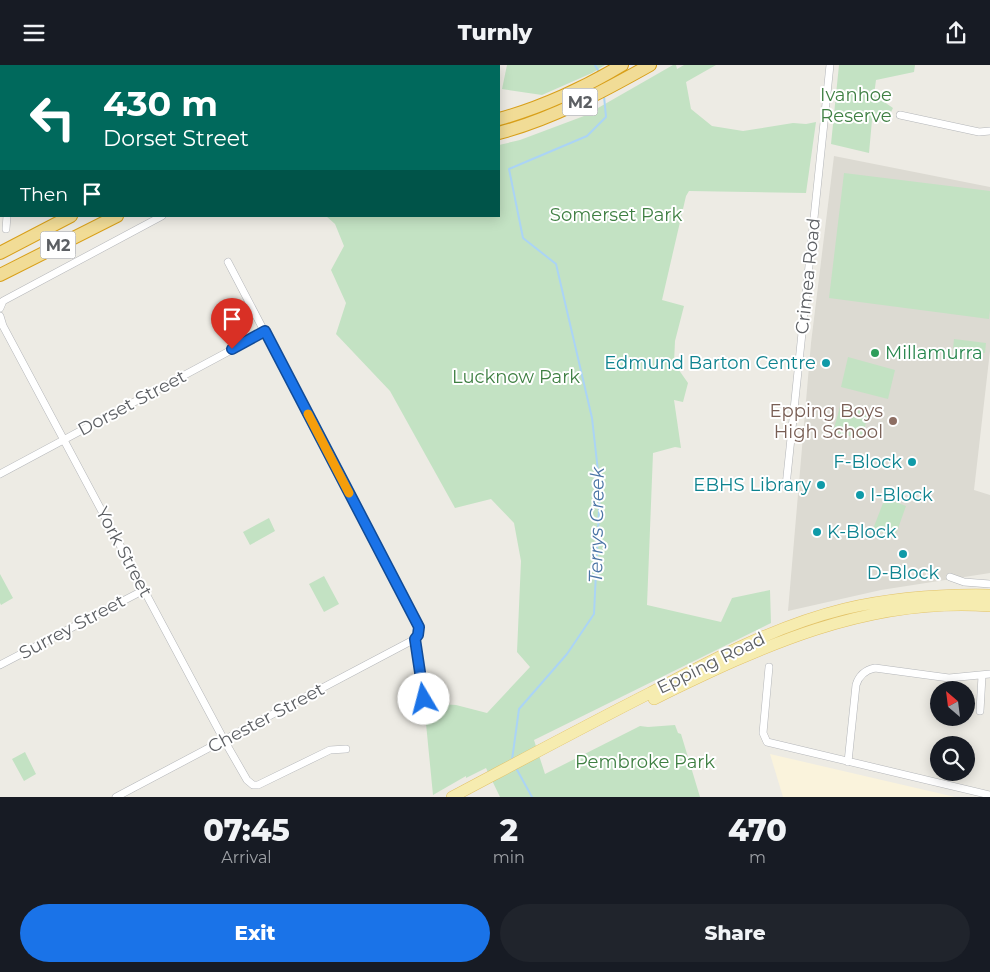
<!DOCTYPE html>
<style>
body{margin:0;font-family:Montserrat,sans-serif;background:#20242c;color:#f1f3f6;height:100vh;display:flex;flex-direction:column;font-size:19px;white-space:nowrap}
*{box-sizing:border-box;margin:0}
p{font-size:16px;color:#9ea1a6}
.icon{flex:none;width:28px;height:28px;fill:none;stroke:currentColor;stroke-width:2;stroke-linecap:round;stroke-linejoin:round}
.map{position:relative;height:732px;overflow:hidden}
.drawer{display:flex;flex-direction:column;background:#171b24;flex:1}
.drawer>*{flex:none}
.guide{position:absolute;left:0px;top:0px;width:500px;height:152px;box-shadow:0 2px 12px #0003;background:#00695c;color:#fff;overflow:hidden}
.needle{width:32px;rotate:332deg}
.tools{position:absolute;left:930px;top:616px;display:grid;gap:10px}
.tools a{display:grid;place-items:center;width:45px;height:45px;border-radius:50%;background:#171b24;box-shadow:0 2px 12px #0003;font-size:25px}
.pin{position:absolute;display:grid;place-items:center;width:42px;height:42px;color:#fff;margin:-51px -21px;border-radius:50% 50% 50% 0;rotate:-45deg;box-shadow:0 0 5px #0007}
.pin .icon{rotate:45deg}
.me{position:absolute;width:55px;margin:-28px;rotate:352deg;stroke-linejoin:round;filter:drop-shadow(0 0 4px #0008)}
.turn{display:flex;align-items:center;gap:18px;height:105px;padding:0 20px;font-size:22px}
.turn .icon{width:65px;height:65px;stroke-width:2.5}
.turn b{display:block;font-size:35px;line-height:42px}
.then{display:flex;align-items:center;height:48px;padding:0 20px;background:#0003;gap:10px;font-size:19px}
.eta{display:flex;justify-content:space-evenly;align-items:center;height:85px;text-align:center}
.eta b{font-size:30px;font-weight:800;line-height:35px}
.primary-button{display:flex;gap:10px;margin-top:auto;padding:10px 20px}
.primary-button a{flex:1;height:58px;border-radius:30px;background:#1a73e8;color:#fff;font-size:20px;font-weight:800;line-height:58px;text-align:center}
.primary-button a+a{background:#20242c;color:#f1f3f6}
header{display:flex;justify-content:space-between;align-items:center;height:65px;padding:0 20px;background:#171b24;font-size:22px;font-weight:800}
.map>svg:first-child{display:block}
.commercial{fill:#faf3dc}
.education{fill:#dcdad2}
.green{fill:#c3e2c3}
.lines{fill:none;stroke-linecap:round;stroke-linejoin:round}
.stream{stroke:#abd4f5;stroke-width:2}
.minor-casing{stroke:#b4b6b9;stroke-width:8}
.primary-casing{stroke:#e2c268;stroke-width:12}
.motorway-casing{stroke:#d89f19;stroke-width:14}
.minor{stroke:#fff;stroke-width:7}
.primary{stroke:#f6ecb0;stroke-width:11}
.motorway{stroke:#f1dc96;stroke-width:12}
.route-casing{stroke:#114b97;stroke-width:12}
.route{stroke:#1a73e8;stroke-width:9}
.slow{stroke:#f59e0b;stroke-width:9}
.leisure-dot{fill:#2e9e5b;stroke:#fff;stroke-width:2}
.culture-dot{fill:#0f9aa8;stroke:#fff;stroke-width:2}
.education-dot{fill:#8d6e63;stroke:#fff;stroke-width:2}
.labels{text-anchor:middle;stroke-width:4;stroke-linejoin:round;paint-order:stroke}
.shield{fill:#fff;stroke:#8d8f92;stroke-width:1}
.shield-label{font-size:16px;font-weight:bold;fill:#5c5f63}
.park-label{font-size:18px;fill:#3e7f42;stroke:#fff}
.street-label{font-size:18px;fill:#5c5f63;stroke:#fff}
.leisure-label{font-size:18px;fill:#27864d;stroke:#fff;text-anchor:start}
.culture-label{font-size:18px;fill:#0d838f;stroke:#fff;text-anchor:end}
.education-label{font-size:18px;fill:#785e54;stroke:#fff;text-anchor:end}
.water-label{font-size:19px;font-style:italic;fill:#4b75a6;stroke:#fff}
</style>
<header><svg class="icon" aria-label="menu" viewBox="0 0 24 24"><path d="M4 6h16M4 12h16M4 18h16"/></svg>Turnly<svg class="icon" aria-label="share" viewBox="0 0 24 24"><path d="M12 15V3M7 8l5-5 5 5M5 13v7h14v-7"/></svg></header>
<div class="map">
<svg width="990" height="732" viewBox="0 0 990 732">
<rect width="100%" height="100%" fill="#edebe4"/>
<path class="commercial" d="M 770,689 L 955,732 L 783,732 Z"/>
<path class="education" d="M 834,91 L 990,122 L 990,286 L 974,425 L 990,430 L 990,508 L 881,525 L 788,546 L 811,278 Z"/>
<path class="green" d="M 507,0 L 605,0 L 592,8 L 542,30 L 502,24 Z
M 673,0 L 676,0 L 677,4 L 684,0 L 716,0 L 686,17 L 691,44 L 712,61 L 743,66 L 793,58 L 806,59 L 816,57 L 806,128 L 689,126 L 686,131 L 662,235 L 684,241 L 675,276 L 674,298 L 688,318 L 683,337 L 674,335 L 681,383 L 675,382 L 653,388 L 647,540 L 721,557 L 732,533 L 770,525 L 771,558 L 534,675 L 545,709 L 640,661 L 648,662 L 675,660 L 678,668 L 681,669 L 700,732 L 500,732 L 486,703 L 466,713 L 466,711 L 433,730 L 424,638 L 456,640 L 487,648 L 530,602 L 517,587 L 521,496 L 514,458 L 491,434 L 455,443 L 390,326 L 336,269 L 346,238 L 331,205 L 344,181 L 335,159 L 326,151 L 499,151 L 499,80 L 520,75 L 584,51 Z
M 839,0 L 915,0 L 914,7 L 876,15 L 874,30 L 893,43 L 890,49 L 872,55 L 869,88 L 831,79 Z
M 844,108 L 990,126 L 990,245 L 989,254 L 829,233 Z
M 954,274 L 986,278 L 985,288 L 953,284 Z
M 848,292 L 895,305 L 888,334 L 841,322 Z
M 841,338 L 869,345 L 862,374 L 833,367 Z
M 885,433 L 906,441 L 895,472 L 873,464 Z
M 269,453 L 275,466 L 250,480 L 243,467 Z
M 0,509 L 13,533 L 1,540 L 0,538 Z
M 324,511 L 339,539 L 324,547 L 309,519 Z
M 25,687 L 36,709 L 24,716 L 12,694 Z"/>
<g class="lines">
<path class="stream" d="M 595,0 L 599,7
M 512,695 L 519,644 L 567,589 L 594,549 L 600,424 L 592,353 L 556,199 L 523,173 L 509,104 L 587,71 L 606,52 L 604,31
M 516,703 L 532,732"/>
<g class="minor-casing">
<path id="minor" d="M 336,0 L 338,1
M 27,1 L 27,0
M 467,1 L 467,0
M 900,50 L 979,67 L 990,66
M 0,102 L 1,102
M 6,164 L 7,151
M 228,197 L 419,562 L 418,570 L 415,574 L 424,634
M 0,243 L 3,236 L 162,151
M 0,251 L 3,261 L 224,675 L 247,715 L 253,720 L 258,720 L 330,685 L 346,684
M 0,409 L 265,267
M 786,421 L 830,0
M 950,512 L 964,517 L 990,519
M 0,600 L 144,525
M 769,602 L 763,668 L 767,677 L 990,730
M 980,646 L 982,611
M 848,697 L 856,620 C 859,610 865,605 875,603 L 949,613 L 990,609
M 116,732 L 415,574"/>
</g>
<g class="primary-casing">
<path id="primary" d="M 654,634 C 762,581 867,532 990,541
M 452,732 C 518,697 583,662 650,628 C 712,595 775,561 844,544 C 892,533 940,529 990,530"/>
</g>
<g class="motorway-casing">
<path id="motorway" d="M 499,54 C 540,43 586,22 622,0
M 499,68 C 552,54 602,27 650,0
M 0,188 L 71,151
M 0,210 L 117,151"/>
</g>
<use href="#minor" class="minor"/>
<use href="#primary" class="primary"/>
<use href="#motorway" class="motorway"/>
</g>
<g class="lines">
<g class="route-casing">
<path id="route" d="M 232,284 L 265,266 L 419,562 L 418,570 L 415,574 L 424,634"/>
</g>
<use href="#route" class="route"/>
<path class="slow" d="M 308,349 L 349,428"/>
</g>
<circle class="leisure-dot" cx="875" cy="288" r="5"/>
<g class="culture-dot">
<circle cx="826" cy="298" r="5"/>
<circle cx="912" cy="397" r="5"/>
<circle cx="821" cy="420" r="5"/>
<circle cx="860" cy="430" r="5"/>
<circle cx="817" cy="467" r="5"/>
<circle cx="903" cy="489" r="5"/>
</g>
<circle class="education-dot" cx="893" cy="356" r="5"/>
<g class="labels">
<g class="shield">
<rect x="562.5" y="23.5" width="35" height="27" rx="4"/>
<rect x="40.5" y="166.5" width="35" height="27" rx="4"/>
</g>
<g class="shield-label">
<text x="580" y="43">M2</text>
<text x="58" y="186">M2</text>
</g>
<g class="park-label">
<text x="856" y="36">Ivanhoe<tspan x="856" dy="21">Reserve</tspan></text>
<text x="616" y="156">Somerset Park</text>
<text x="516" y="318">Lucknow Park</text>
<text x="645" y="703">Pembroke Park</text>
</g>
<g class="street-label">
<text transform="translate(808 211) rotate(-84)" y="6">Crimea Road</text>
<text transform="translate(132 338) rotate(-28)" y="6">Dorset Street</text>
<text transform="translate(124 487) rotate(62)" y="6">York Street</text>
<text transform="translate(72 562) rotate(-28)" y="6">Surrey Street</text>
<text transform="translate(711 598) rotate(-26)" y="6">Epping Road</text>
<text transform="translate(266 653) rotate(-28)" y="6">Chester Street</text>
</g>
<g class="leisure-label">
<text x="885" y="294">Millamurra</text>
</g>
<g class="culture-label">
<text x="816" y="304">Edmund Barton Centre</text>
<text x="902" y="403">F-Block</text>
<text x="811" y="426">EBHS Library</text>
<text x="870" y="436" text-anchor="start">I-Block</text>
<text x="827" y="473" text-anchor="start">K-Block</text>
<text x="903" y="514" text-anchor="middle">D-Block</text>
</g>
<g class="education-label">
<text x="883" y="352">Epping Boys<tspan x="883" dy="21">High School</tspan></text>
</g>
<g class="water-label">
<text transform="translate(596 460) rotate(-89)" y="7">Terrys Creek</text>
</g>
</g>
</svg>
<div class="tools">
<a><svg class="needle" viewBox="-14 -14 28 28"><path d="M0-13l5 13h-10z" fill="#e53935"/><path d="M0 13l5-13h-10z" fill="#9ea1a6"/></svg></a>
<a><svg class="icon" aria-label="search" viewBox="0 0 24 24"><circle cx="10" cy="10" r="6"/><path d="M15 15l6 6"/></svg></a>
</div>
<div class="pin" style="left:232px;top:284px;background:#d93025"><svg class="icon" aria-label="arrive" viewBox="0 0 24 24"><path d="M6 21V4h12l-3 4 3 4H6"/></svg></div>
<svg class="me" style="left:424px;top:634px" viewBox="-20 -20 40 40"><circle r="19" fill="#fff"/><path d="M0-13L10 11 0 6-10 11z" fill="#1a73e8"/></svg>
<div class="guide">
<div class="turn"><svg class="icon" aria-label="left" viewBox="0 0 24 24"><path d="M17 20v-9H6M10 6l-5 5 5 5"/></svg><div><b>430 m</b>Dorset Street</div></div>
<div class="then">Then<svg class="icon" aria-label="arrive" viewBox="0 0 24 24"><path d="M6 21V4h12l-3 4 3 4H6"/></svg></div>
</div>
</div>
<section class="drawer">
<div class="eta">
<div><b>07:45</b><p>Arrival</p></div>
<div><b>2</b><p>min</p></div>
<div><b>470</b><p>m</p></div>
</div>
<div class="primary-button"><a>Exit</a><a>Share</a></div>
</section>
